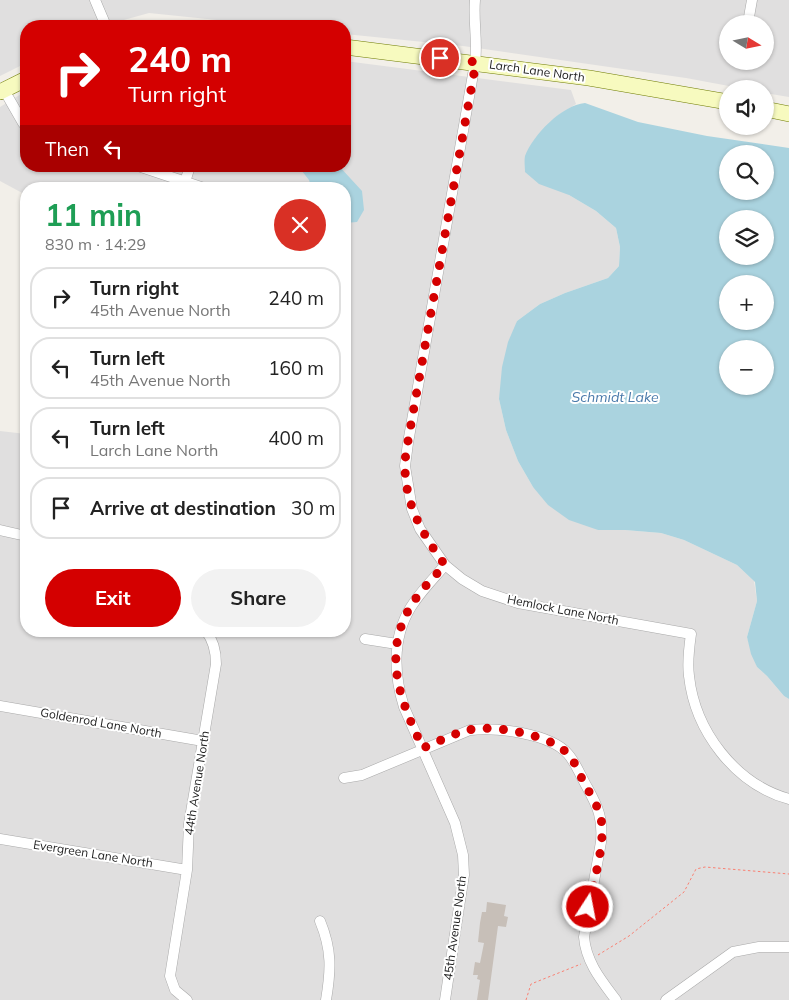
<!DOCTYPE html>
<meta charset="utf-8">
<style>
body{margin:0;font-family:Mulish,sans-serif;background:#f2f2f2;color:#222;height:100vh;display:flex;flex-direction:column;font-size:19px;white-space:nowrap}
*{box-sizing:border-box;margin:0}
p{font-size:16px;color:#767676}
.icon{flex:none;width:28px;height:28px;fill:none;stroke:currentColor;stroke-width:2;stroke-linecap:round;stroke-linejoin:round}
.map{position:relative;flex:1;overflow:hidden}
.panel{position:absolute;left:20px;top:182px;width:331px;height:455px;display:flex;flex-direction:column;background:#fff;border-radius:20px;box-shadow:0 1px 4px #0004}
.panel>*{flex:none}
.guide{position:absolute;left:20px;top:20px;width:331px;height:152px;border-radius:20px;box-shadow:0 1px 4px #0004;background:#d40000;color:#fff;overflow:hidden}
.needle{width:32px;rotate:100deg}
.controls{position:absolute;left:719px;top:15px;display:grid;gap:10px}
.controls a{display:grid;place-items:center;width:55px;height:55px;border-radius:50%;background:#fff;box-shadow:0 1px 4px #0004;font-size:25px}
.pin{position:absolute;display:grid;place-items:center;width:42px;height:42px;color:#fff;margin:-21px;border:2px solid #fff;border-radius:50%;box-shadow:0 1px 5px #0007}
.me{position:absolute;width:55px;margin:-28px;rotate:11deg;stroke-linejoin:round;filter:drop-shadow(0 0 4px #0008)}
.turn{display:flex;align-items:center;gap:18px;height:105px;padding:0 25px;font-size:22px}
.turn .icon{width:65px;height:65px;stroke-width:2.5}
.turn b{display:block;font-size:35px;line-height:42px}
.then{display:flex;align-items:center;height:48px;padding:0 25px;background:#0003;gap:10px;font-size:19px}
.round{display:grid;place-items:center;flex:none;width:52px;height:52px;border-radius:26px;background:#f2f2f2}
.overview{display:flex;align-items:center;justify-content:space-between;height:85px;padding:0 25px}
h1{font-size:30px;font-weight:700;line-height:38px;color:#1e9e55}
.primary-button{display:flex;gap:10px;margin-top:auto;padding:10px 25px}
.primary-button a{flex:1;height:58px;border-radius:30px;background:#d40000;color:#fff;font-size:20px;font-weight:700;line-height:58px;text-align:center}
.primary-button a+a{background:#f2f2f2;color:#222}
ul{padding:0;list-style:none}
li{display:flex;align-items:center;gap:15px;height:62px;margin:0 10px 8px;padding:0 15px;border:2px solid #e0e0e0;border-radius:20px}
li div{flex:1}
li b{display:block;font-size:19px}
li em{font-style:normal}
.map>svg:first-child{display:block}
.residential{fill:#e0dfdf;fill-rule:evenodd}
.water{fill:#aad3df;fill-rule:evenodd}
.building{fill:#c7bfb8}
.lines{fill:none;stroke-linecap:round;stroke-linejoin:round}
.street-casing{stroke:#a9a9a9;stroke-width:11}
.secondary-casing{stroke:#707d05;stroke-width:16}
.path{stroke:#fa8072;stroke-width:1;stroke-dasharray:2.5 2.5;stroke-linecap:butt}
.street{stroke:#fff;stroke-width:10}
.secondary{stroke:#f7fabf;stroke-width:15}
.route{stroke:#d40000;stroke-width:9;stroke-dasharray:0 16.2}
.labels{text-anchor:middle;stroke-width:4;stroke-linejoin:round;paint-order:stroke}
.street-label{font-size:12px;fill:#222;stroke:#fff}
.water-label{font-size:14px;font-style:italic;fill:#4a7aab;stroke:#fff}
</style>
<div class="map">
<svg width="789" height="1000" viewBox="0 0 789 1000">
<rect width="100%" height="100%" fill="#f2efe9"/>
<path class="residential" d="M 0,0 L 789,0 L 789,97 L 765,93 L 765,89 L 745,89 L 686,78 L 463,46 L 345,34 L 345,26 L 276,26 L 149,13 L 102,26 L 26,26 L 26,63 L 0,76 ZM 728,24 L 765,24 L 765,61 L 728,61 Z
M 345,61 L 571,90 L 576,104 L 557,116 L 569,195 L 596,211 L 616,228 L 620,247 L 619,266 L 608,278 L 565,293 L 540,304 L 517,321 L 499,399 L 506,430 L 518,461 L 533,487 L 598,530 L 625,530 L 661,533 L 684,540 L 737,565 L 754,581 L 757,601 L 747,637 L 757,667 L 767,676 L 784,696 L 789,699 L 789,1000 L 0,1000 L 0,431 L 26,434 L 26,631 L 345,631 L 345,189 L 26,189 L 26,195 L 0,181 L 0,107 L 26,91 L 26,166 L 345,166 Z"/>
<path class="water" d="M 585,103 L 638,122 L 707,136 L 789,148 L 789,699 L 784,696 L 767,676 L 757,667 L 751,654 L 747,637 L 757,601 L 755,582 L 737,565 L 684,540 L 661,533 L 625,530 L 598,530 L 569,520 L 548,505 L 533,487 L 518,461 L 506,430 L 499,399 L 502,367 L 508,342 L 517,321 L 540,304 L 565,293 L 608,278 L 619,266 L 620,247 L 616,228 L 596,211 L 569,195 L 539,184 L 525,172 C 525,167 524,161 525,156 C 533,135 562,105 585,103 ZM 728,154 L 765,154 L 765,191 L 728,191 ZM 728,219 L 765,219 L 765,256 L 728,256 ZM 728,284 L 765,284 L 765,321 L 728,321 ZM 728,349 L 765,349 L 765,386 L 728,386 Z
M 298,166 L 339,166 L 362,191 L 364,210 L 357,222 L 345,223 L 345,189 L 312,189 L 309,180 Z"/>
<path class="building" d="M 487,902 L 506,905 L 504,916 L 508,917 L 506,927 L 498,926 L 488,1000 L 477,1000 L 480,980 L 477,979 L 478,975 L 473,975 L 475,962 L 480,963 L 484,943 L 478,942 L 480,923 L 482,912 L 486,912 Z"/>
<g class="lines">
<g class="street-casing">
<path id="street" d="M 95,0 L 106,26
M 475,0 C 473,21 478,42 475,63 L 408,443 L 405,466 L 412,509 L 420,529 L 445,565 L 462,579 L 482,591 L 518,603 L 691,634 C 689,648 687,662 689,676 C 695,731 735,784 789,799
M 749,17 L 752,0
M 4,90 L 23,123 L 26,126
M 138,166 L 207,189
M 185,182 L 190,166
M 0,530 L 26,536
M 445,565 C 435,577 424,588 415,601 C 392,632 393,672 404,707 L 455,823 L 463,855 L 464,875 L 461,894 L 445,1000
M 365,639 L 397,644
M 0,706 L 203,741
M 344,778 L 362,775 L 470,730 C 495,727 550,733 568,754 C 576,763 581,777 587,787 C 598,807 603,818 601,842 L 584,937 C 586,962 601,980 616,1000
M 0,839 L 187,870
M 320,921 C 332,950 331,970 326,1000
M 187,1000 L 175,990 L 170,976 L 187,870 L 189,824 L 216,664 C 216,651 214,641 206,631
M 666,1000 L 733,952 L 759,947 L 789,947"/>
</g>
<g class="secondary-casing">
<path id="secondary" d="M 345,47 L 589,78 L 728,102
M 0,92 L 26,79
M 765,109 L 789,114"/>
</g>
<path class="path" d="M 598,955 L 629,936 L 684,892 L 696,869 L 705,867 L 789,874
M 526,1000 L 531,984 L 581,964"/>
<use href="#street" class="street"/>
<use href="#secondary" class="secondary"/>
</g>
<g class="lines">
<path class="route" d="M 440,58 L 476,62 L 411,424 C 409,438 405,452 405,466 C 405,505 423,535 445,565 C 430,581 414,597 405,617 C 384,662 403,707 423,748 C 438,742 454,733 469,730 C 493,724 550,735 567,753 C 575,761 579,773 584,783 C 592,797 602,812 602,828 C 603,851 593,885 588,907"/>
</g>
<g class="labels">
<g class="street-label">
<text transform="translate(537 71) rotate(8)" y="4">Larch Lane North</text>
<text transform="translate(563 610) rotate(11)" y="4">Hemlock Lane North</text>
<text transform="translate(101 723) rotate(10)" y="4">Goldenrod Lane North</text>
<text transform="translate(197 783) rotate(-81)" y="4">44th Avenue North</text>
<text transform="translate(93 854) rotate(9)" y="4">Evergreen Lane North</text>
<text transform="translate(455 928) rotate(-82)" y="4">45th Avenue North</text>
</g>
<g class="water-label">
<text x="615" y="402">Schmidt Lake</text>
</g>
</g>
</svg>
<div class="controls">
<a><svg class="needle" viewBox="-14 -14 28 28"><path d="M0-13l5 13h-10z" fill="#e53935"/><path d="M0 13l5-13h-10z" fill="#767676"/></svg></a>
<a><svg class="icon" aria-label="sound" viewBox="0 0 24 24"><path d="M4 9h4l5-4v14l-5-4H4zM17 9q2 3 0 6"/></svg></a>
<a><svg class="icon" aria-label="search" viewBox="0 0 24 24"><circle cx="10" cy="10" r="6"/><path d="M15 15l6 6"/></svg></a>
<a><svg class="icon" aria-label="layers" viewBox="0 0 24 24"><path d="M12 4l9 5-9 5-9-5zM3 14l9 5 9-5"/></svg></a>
<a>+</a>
<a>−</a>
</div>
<div class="pin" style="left:440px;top:58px;background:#d93025"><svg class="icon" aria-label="arrive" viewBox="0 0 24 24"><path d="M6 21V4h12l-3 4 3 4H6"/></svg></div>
<svg class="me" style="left:588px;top:907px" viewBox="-20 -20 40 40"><circle r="17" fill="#d40000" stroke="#fff" stroke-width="3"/><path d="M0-11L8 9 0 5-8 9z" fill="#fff"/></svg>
<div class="guide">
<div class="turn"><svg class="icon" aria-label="right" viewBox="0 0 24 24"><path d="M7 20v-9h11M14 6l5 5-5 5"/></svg><div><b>240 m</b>Turn right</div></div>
<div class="then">Then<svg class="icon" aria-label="left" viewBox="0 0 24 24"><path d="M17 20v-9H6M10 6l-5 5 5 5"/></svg></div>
</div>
<section class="panel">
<div class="overview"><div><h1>11 min</h1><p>830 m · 14:29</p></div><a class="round" style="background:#d93025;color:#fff"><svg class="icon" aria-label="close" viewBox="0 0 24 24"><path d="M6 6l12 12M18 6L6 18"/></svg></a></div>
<ul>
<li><svg class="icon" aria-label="right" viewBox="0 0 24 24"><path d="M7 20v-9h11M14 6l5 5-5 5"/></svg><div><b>Turn right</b><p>45th Avenue North</p></div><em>240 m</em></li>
<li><svg class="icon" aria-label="left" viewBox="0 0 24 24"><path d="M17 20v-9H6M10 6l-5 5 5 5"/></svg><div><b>Turn left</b><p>45th Avenue North</p></div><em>160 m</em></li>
<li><svg class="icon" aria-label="left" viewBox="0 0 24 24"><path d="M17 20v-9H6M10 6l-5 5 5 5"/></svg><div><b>Turn left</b><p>Larch Lane North</p></div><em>400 m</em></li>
<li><svg class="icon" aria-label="arrive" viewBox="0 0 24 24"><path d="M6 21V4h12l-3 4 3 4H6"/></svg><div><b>Arrive at destination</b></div><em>30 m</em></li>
</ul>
<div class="primary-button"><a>Exit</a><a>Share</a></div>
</section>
</div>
